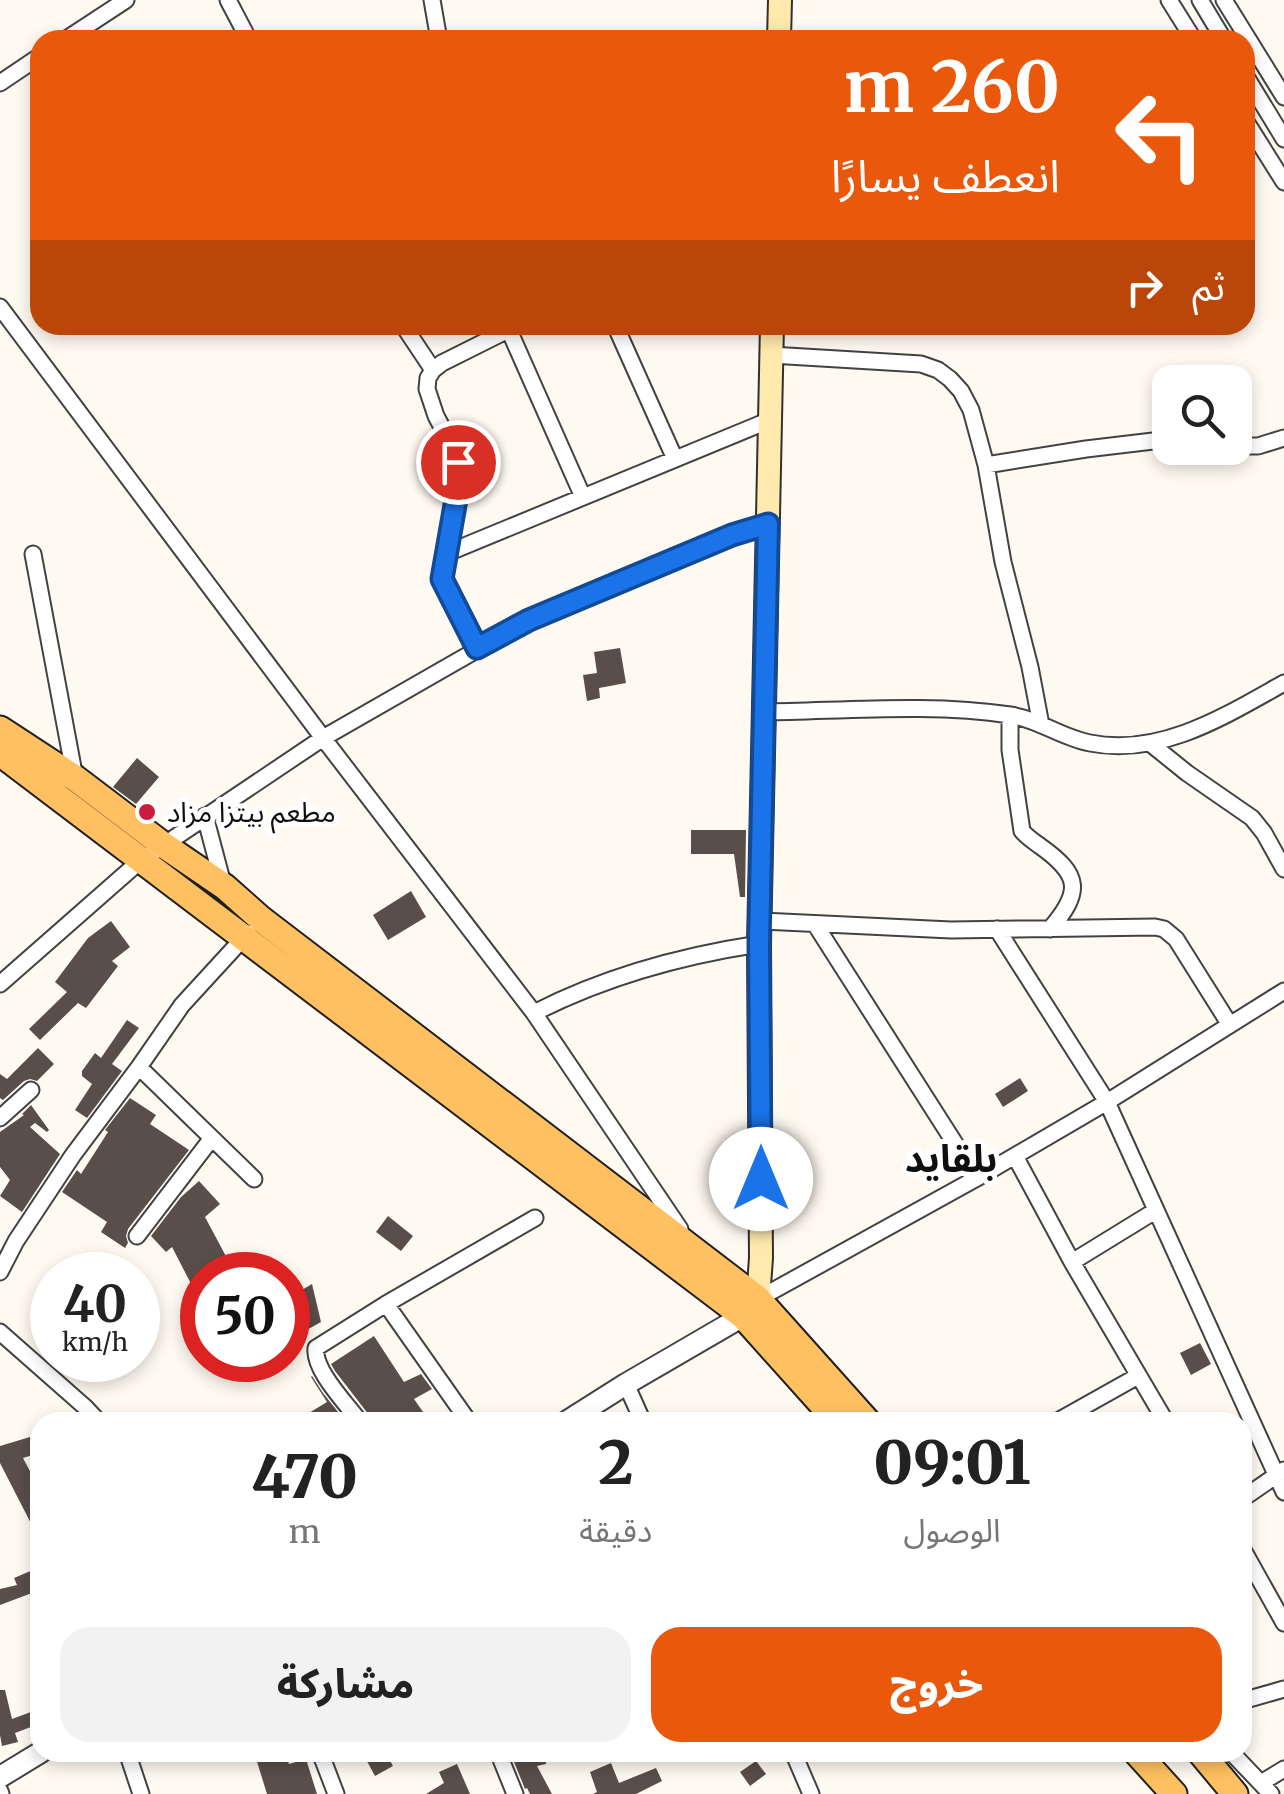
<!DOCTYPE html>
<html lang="ar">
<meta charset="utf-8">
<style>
body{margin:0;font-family:Merriweather,"Noto Sans Arabic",serif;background:#f2f2f2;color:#222;direction:rtl;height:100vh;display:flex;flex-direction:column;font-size:38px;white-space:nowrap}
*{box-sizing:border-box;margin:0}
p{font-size:32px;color:#767676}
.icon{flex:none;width:55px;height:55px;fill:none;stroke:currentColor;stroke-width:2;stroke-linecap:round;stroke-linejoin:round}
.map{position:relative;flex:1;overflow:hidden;direction:ltr}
.sheet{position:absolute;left:30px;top:1412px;width:1222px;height:350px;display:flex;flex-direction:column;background:#fff;border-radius:30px;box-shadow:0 5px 15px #0003;direction:rtl}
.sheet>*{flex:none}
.guide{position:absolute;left:30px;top:30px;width:1225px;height:305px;border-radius:30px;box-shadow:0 5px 15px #0003;direction:rtl;background:#ea580c;color:#fff;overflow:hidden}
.fabs{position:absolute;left:1152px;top:365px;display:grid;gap:20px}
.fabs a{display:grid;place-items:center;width:100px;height:100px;border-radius:20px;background:#fff;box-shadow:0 5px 15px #0003;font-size:50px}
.speed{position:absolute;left:30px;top:1252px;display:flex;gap:20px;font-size:50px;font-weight:700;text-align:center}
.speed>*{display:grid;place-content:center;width:130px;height:130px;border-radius:50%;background:#fff;box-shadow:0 5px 15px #0003;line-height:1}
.speed small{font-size:25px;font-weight:400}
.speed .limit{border:15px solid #d22;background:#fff;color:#111}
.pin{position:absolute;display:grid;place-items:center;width:85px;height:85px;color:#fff;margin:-42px;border:5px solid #fff;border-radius:50%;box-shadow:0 2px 10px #0007}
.me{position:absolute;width:110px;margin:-55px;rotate:0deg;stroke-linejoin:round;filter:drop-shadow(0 0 8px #0008)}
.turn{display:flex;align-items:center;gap:35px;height:210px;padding:0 30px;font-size:45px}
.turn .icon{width:130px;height:130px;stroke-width:2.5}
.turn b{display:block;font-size:70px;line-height:85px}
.then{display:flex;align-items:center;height:95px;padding:0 30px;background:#0003;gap:20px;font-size:38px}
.eta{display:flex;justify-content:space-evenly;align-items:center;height:170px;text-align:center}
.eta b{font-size:60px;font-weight:800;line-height:70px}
.primary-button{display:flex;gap:20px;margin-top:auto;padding:20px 30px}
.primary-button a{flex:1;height:115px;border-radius:30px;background:#ea580c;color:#fff;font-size:40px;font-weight:800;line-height:115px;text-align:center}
.primary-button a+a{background:#f2f2f2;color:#222}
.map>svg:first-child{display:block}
.building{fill:#594e4a}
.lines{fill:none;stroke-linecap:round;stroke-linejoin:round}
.minor-casing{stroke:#424242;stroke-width:19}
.tertiary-casing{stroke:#424242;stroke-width:24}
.secondary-casing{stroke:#313131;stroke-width:26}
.primary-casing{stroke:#202020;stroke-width:29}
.minor{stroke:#fff;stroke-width:15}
.tertiary{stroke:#fff;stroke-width:20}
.secondary{stroke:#ffe9ac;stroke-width:22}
.primary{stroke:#ffc061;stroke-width:25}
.route-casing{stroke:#114b97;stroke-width:25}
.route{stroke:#1a73e8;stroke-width:18}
.poi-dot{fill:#cb1b3e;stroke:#fff;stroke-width:4}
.labels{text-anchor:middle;stroke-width:10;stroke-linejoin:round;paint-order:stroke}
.poi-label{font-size:28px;fill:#0f0f0f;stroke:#fff;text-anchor:start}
.district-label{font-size:38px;font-weight:bold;fill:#0f0f0f;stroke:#fff}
</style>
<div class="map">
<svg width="1284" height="1794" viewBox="0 0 1284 1794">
<rect width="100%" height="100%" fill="#fffaf1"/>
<path class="building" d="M 620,648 L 626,683 L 599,688 L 600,698 L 587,701 L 583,675 L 597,673 L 594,652 Z
M 137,758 L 159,777 L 136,804 L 113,787 Z
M 691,830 L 746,830 L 745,897 L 740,897 L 734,854 L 691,854 Z
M 411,891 L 426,917 L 388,940 L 373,915 Z
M 111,921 L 130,947 L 112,961 L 118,966 L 86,1008 L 78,1003 L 40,1040 L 29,1029 L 67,992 L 55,982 L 88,938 Z
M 127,1020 L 139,1028 L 112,1064 L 122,1071 L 87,1118 L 75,1110 L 92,1084 L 82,1076 L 82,1071 L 95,1053 L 101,1058 Z
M 38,1048 L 54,1064 L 37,1081 L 30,1079 L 24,1081 L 3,1100 L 0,1098 L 0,1074 L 7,1079 Z
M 1020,1078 L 1028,1091 L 1003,1107 L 995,1094 Z
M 130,1098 L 156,1115 L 150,1124 L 189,1150 L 128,1229 L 126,1236 L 128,1243 L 125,1248 L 101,1232 L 107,1222 L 62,1192 L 77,1170 L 81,1174 L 108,1132 L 105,1130 Z
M 31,1105 L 49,1130 L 47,1132 L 35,1123 L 30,1127 L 60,1154 L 22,1212 L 0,1196 L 10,1180 L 0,1167 L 0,1132 L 24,1115 L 22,1114 Z
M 199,1181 L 220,1204 L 205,1217 L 236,1275 L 202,1275 L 202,1305 L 172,1247 L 166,1252 L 151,1236 L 181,1197 Z
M 388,1216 L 413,1236 L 401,1251 L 376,1232 Z
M 312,1284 L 321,1322 L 303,1332 L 288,1305 L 288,1298 Z
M 374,1336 L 404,1382 L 421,1374 L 432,1389 L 414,1399 L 430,1422 L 371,1422 L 369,1415 L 335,1371 L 331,1364 Z
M 1200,1343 L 1211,1364 L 1191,1375 L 1180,1353 Z
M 312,1376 L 323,1393 L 346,1422 L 294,1422 L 327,1402 L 311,1377 Z
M 30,1437 L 36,1454 L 23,1458 L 40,1490 L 40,1493 L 33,1496 L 40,1510 L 40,1541 L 0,1463 L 0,1446 Z
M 40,1567 L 40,1590 L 0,1605 L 0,1589 L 17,1585 L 14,1578 Z
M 0,1690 L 5,1690 L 12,1719 L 31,1712 L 36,1725 L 15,1733 L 18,1742 L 2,1746 L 0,1735 Z
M 254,1752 L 285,1752 L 289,1764 L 306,1759 L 317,1794 L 267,1794 Z
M 362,1752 L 385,1752 L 393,1766 L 375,1776 Z
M 510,1752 L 545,1752 L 546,1764 L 537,1766 L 552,1794 L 530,1794 L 527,1788 L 525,1789 Z
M 756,1761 L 766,1774 L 750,1786 L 740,1772 Z
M 611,1763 L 619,1783 L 656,1768 L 662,1781 L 636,1794 L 593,1794 L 597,1792 L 590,1772 Z
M 457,1764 L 470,1794 L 426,1794 L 444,1783 L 439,1772 Z"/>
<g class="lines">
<g class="minor-casing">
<path id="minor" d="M 228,0 L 249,40
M 432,0 L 439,40
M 1169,0 L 1194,40
M 1200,0 L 1224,40
M 1224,0 L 1284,97
M 65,40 L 126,0
M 1245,75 L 1284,139
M 0,83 L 40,56
M 1245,120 L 1284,182
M 0,307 L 323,738 L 534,1013 L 680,1229
M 403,325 L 433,370
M 615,325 L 675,459
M 509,330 L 583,497
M 771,355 L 921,364 L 938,370 L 950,379 L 961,391 L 971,410 L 986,465 L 1003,562 L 1030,667 L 1041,725
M 1235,446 L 1258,446 L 1284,438
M 986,465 L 1086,449 L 1170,439
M 33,554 L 75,778
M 445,554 L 770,420
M 477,649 L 442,579 L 460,475 L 455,452 L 436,416 L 427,389 L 428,378 L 433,370 L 442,363 L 518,325
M 764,712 C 844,711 931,703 1010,715 C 1038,719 1062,738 1090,743 C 1160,757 1225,716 1284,683
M 1010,715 L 1010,750 L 1022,831 C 1027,837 1033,841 1040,846 C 1081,875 1082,892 1050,929
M 1151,744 L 1187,773 L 1252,818 L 1264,833 L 1284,869
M 205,816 L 223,884
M 760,921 L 951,930 L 1155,927 L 1164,929 L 1176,939 L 1230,1025
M 815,924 L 977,1178
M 997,929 L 1107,1102 L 1284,1492
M 0,984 L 140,861 L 323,738 L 529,620 L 732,535 L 768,524
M 534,1013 C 606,976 680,956 759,944
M 139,1067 L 254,1179
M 0,1118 L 31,1090
M 1015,1156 L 1072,1262 L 1166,1422
M 137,1236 L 212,1138
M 1072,1262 L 1155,1211
M 0,1272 L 16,1241 L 73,1155 L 139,1067 L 182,1005 L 248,933
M 758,1299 L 977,1178 L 1107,1102 L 1284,991
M 386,1304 L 469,1422
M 0,1332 L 85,1407 L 99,1422
M 626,1384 L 643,1422
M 360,1422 C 347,1404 313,1370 316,1348 L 386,1304 L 535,1218
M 1056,1422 L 1138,1376
M 1242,1499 L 1284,1470
M 1242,1548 L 1284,1623
M 1242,1701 L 1284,1689
M 127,1752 L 141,1794
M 320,1752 L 336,1794
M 498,1752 L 515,1794
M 793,1752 L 811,1794
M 1231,1752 L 1271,1794
M 1261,1783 L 1284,1769
M 0,1791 L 1,1794"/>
</g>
<g class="tertiary-casing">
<path id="tertiary" d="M 566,1422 L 626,1384 L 743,1316
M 0,1777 L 41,1752"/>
</g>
<g class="secondary-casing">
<path id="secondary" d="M 779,40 L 780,0
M 749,1309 L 758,1299 L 761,1258 L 759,944 L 772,325"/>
</g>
<g class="primary-casing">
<path id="primary" d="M 0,729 L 75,778 L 162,844 L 225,887 L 261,919 L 758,1299 L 868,1422
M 0,753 L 743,1316 L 838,1422
M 1136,1752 L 1174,1794
M 1200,1752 L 1235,1794"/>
</g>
<use href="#minor" class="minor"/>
<use href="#tertiary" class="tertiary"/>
<use href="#secondary" class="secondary"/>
<use href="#primary" class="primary"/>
</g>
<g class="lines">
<g class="route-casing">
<path id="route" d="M 458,462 L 458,488 L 442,579 L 477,648 L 529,620 L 732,535 L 768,524 L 759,944 L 761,1179"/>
</g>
<use href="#route" class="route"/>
</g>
<circle class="poi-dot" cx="147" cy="812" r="10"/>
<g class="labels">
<g class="poi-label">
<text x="167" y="822">مطعم بيتزا مزاد</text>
</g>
<g class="district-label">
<text x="951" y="1172">بلقايد</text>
</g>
</g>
</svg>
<div class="fabs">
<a><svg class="icon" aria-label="search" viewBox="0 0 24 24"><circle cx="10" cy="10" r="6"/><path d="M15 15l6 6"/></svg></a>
</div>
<div class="speed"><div>40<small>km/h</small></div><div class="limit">50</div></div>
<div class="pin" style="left:458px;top:462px;background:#d93025"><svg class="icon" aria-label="arrive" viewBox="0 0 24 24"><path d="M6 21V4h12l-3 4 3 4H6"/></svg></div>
<svg class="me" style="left:761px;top:1179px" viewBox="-20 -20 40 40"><circle r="19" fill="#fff"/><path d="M0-13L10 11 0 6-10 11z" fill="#1a73e8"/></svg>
<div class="guide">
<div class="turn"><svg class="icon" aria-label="left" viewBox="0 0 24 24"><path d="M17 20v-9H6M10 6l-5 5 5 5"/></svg><div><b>260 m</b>انعطف يسارًا</div></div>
<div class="then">ثم<svg class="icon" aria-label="right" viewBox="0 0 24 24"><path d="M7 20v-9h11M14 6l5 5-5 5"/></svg></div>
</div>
<section class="sheet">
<div class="eta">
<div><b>09:01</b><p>الوصول</p></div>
<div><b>2</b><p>دقيقة</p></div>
<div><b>470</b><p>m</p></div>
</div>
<div class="primary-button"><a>خروج</a><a>مشاركة</a></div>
</section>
</div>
